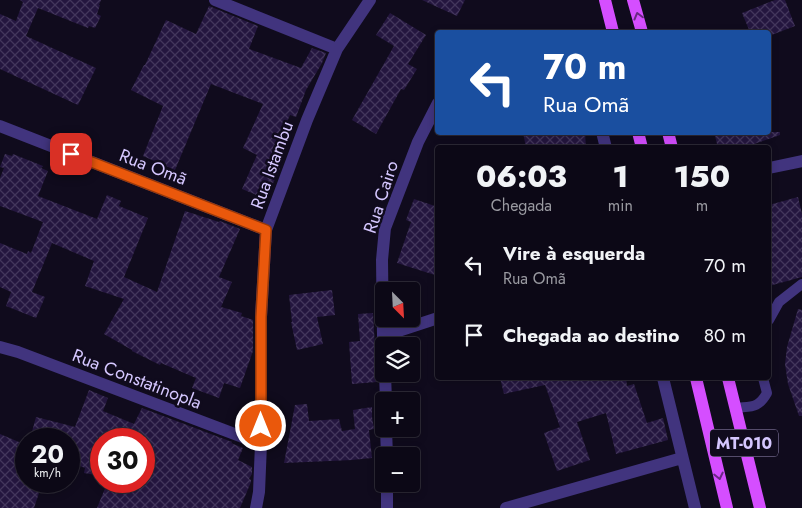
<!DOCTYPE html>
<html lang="pt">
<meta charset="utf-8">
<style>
body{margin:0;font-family:Jost,sans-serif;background:#15111f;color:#f1f3f6;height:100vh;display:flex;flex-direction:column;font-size:19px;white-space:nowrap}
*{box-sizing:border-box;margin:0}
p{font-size:16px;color:#9a9aa1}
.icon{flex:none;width:28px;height:28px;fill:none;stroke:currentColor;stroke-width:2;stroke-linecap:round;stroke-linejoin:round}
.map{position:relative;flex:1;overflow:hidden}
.side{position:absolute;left:435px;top:145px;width:336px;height:235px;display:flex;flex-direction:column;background:#0c0816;border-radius:5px;box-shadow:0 2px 8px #0003,0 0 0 1px #2c2935}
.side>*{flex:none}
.top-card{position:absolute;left:435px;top:30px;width:336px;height:105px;border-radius:5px;box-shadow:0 2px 8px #0003,0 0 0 1px #2c2935;background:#1a4fa0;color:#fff;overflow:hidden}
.needle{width:32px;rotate:156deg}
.fabs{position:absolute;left:375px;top:282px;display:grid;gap:10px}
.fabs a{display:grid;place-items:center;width:45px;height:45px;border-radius:5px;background:#0c0816;box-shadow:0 2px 8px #0003,0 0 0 1px #2c2935;font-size:25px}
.speed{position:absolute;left:15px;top:428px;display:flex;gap:10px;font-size:25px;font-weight:700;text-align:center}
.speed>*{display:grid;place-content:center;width:65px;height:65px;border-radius:50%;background:#0c0816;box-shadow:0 2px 8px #0003,0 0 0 1px #2c2935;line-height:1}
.speed small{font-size:12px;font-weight:400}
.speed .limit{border:8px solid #d22;background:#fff;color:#111}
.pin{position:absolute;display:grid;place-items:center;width:42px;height:42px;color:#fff;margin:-21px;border-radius:10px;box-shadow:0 2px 8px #0006}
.me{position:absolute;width:55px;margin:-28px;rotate:0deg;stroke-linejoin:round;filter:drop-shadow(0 0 4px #0008)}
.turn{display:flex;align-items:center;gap:18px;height:105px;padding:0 25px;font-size:22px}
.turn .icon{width:65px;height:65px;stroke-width:2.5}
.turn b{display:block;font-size:35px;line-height:42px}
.eta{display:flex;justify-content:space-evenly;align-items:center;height:85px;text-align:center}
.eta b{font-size:30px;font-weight:800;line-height:35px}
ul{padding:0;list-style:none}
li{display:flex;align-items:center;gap:15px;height:70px;padding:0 25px}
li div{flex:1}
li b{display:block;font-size:19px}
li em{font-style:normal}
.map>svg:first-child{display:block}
.building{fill:url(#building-cross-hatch)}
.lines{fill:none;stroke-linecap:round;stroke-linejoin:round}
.service{stroke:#41347e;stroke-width:10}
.minor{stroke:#41347e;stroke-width:12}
.primary{stroke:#d54eff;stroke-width:12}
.oneway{stroke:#692983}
.route-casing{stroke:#983908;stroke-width:12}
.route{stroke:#ea580c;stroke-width:9}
.labels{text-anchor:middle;stroke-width:5;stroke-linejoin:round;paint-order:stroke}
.shield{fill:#100b1d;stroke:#9a8fbb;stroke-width:1}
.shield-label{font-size:16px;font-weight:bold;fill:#d5c7ff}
.street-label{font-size:18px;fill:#d5c7ff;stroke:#100b1d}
</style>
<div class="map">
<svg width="802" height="508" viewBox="0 0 802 508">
<defs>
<pattern id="building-cross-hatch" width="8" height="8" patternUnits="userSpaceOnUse" patternTransform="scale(1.25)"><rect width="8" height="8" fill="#24163f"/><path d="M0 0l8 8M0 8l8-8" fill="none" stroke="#43365c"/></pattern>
</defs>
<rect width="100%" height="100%" fill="#100b1d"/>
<path class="building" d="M 20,0 L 101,0 L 99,5 L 100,5 L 97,14 L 101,16 L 95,28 L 89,26 L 88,28 L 38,8 L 26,36 L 96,68 L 78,105 L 0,69 L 0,14 L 16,21 L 23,2 Z
M 422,0 L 465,0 L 457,16 Z
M 775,0 L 785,0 L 795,26 L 769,36 L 769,32 L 750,32 L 742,13 Z
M 209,6 L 258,26 L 249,49 L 301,68 L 312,48 L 326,53 L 322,63 L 306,90 L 296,117 L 290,115 L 269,163 L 280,168 L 266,199 L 242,189 L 257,155 L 243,148 L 263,104 L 211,84 L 175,170 L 143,156 L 163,106 L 131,90 L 144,65 L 145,65 L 166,20 L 196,34 Z
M 390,13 L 426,35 L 408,64 L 417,69 L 404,90 L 401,89 L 376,134 L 352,120 L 394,46 L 376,35 Z
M 523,132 L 585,132 L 586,148 L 526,148 Z
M 714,132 L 780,132 L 780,135 L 743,148 L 718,148 Z
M 5,154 L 12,156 L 13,154 L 43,166 L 41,168 L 48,171 L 38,196 L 97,219 L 107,195 L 121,201 L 119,206 L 148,218 L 124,277 L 157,292 L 185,211 L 219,222 L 220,221 L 240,229 L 219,277 L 232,282 L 221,307 L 242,313 L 241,316 L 253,320 L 253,351 L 240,388 L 224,383 L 219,398 L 192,388 L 196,378 L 161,363 L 160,365 L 132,351 L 132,350 L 104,334 L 124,299 L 85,286 L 94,261 L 52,243 L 32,292 L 45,297 L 36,318 L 6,306 L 11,292 L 0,287 L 0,243 L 27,254 L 28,251 L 31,253 L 43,222 L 0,206 L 0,178 L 4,168 L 0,167 Z
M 798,197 L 802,214 L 802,277 L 769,286 L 769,205 Z
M 414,199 L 438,207 L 438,276 L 397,263 L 411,222 L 406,220 Z
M 332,290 L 335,315 L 317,317 L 323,344 L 297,350 L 291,322 L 292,322 L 289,295 Z
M 798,309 L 802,310 L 802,416 L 799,416 L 788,384 L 785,364 L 787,347 Z
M 373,313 L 377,382 L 352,384 L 349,342 L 360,341 L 358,314 Z
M 500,378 L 626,378 L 627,386 L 634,384 L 647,423 L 663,418 L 668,440 L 616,454 L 606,413 L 577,422 L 590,460 L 557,471 L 544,433 L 560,427 L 545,385 L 504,394 Z
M 89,390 L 108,398 L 103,411 L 134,424 L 142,408 L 232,442 L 231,443 L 243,448 L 238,460 L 252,467 L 252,474 L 249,479 L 251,480 L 251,482 L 240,508 L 97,508 L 108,481 L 144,481 L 144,439 L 101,439 L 101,476 L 84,473 L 85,468 L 69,462 L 69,439 L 30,439 L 36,417 L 75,427 Z
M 307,404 L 309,421 L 339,419 L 342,431 L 355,429 L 353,410 L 372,407 L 372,417 L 374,429 L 369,430 L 372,458 L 352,460 L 284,463 L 295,405 Z
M 0,434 L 26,445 L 26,481 L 43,481 L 34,508 L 0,508 Z"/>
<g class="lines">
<path class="service" d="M 769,320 L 779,302 L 802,284
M 735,408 C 751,406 758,409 767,393 L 763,378"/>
<path class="minor" d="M 215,0 L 337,49
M 0,126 L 266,230
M 602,132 L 606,148
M 769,168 L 802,161
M 383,336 L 382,260 L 385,228 L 418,142 L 438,103
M 0,347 L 18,352 L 261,444
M 384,354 L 383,336 L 438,318
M 385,374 L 386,401
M 663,378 L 695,508
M 386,429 L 387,456
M 387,484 L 387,508
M 256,508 L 259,492 L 261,444 L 261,317 L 266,230 L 307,120 L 337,49 L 370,0
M 506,508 L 682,458"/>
<path class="primary" d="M 605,0 L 613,32
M 633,0 L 642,32
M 638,132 L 642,148
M 668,132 L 672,148
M 696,378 L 727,508
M 728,378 L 760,508"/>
</g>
<defs><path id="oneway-chevron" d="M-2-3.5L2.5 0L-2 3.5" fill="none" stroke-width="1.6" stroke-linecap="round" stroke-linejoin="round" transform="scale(1.25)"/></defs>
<g class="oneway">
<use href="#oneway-chevron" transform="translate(638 16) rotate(-105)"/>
<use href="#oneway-chevron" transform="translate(719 476) rotate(77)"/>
</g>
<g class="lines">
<g class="route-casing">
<path id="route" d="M 71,154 L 266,230 L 261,317 L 261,426"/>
</g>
<use href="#route" class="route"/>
</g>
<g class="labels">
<rect class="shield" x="710" y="429.5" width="68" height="27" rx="4"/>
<g class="shield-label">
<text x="744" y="449">MT-010</text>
</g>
<g class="street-label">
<text transform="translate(272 165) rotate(-70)" y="6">Rua Istambu</text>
<text transform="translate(153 167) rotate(21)" y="6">Rua Omã</text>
<text transform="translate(381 197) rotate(-72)" y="6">Rua Cairo</text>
<text transform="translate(137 379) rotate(21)" y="6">Rua Constatinopla</text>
</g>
</g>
</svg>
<div class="fabs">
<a><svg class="needle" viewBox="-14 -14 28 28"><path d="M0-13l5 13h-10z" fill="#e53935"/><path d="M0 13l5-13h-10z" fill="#9a9aa1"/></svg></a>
<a><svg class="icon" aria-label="layers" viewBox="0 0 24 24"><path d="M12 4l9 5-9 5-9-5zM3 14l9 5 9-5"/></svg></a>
<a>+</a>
<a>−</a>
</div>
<div class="speed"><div>20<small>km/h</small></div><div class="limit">30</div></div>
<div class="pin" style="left:71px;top:154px;background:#d93025"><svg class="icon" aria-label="arrive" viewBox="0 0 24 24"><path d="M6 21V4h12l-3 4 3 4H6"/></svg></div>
<svg class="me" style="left:261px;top:426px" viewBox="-20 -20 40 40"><circle r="17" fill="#ea580c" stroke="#fff" stroke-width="3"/><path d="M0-11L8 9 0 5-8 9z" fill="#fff"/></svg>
<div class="top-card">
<div class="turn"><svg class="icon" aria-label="left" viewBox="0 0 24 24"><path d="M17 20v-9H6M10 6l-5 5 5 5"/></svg><div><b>70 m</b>Rua Omã</div></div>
</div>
<section class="side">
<div class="eta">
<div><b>06:03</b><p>Chegada</p></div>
<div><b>1</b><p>min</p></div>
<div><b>150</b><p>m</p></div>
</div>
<ul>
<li><svg class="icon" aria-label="left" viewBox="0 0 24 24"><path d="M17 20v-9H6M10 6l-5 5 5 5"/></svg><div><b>Vire à esquerda</b><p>Rua Omã</p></div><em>70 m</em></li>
<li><svg class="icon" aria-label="arrive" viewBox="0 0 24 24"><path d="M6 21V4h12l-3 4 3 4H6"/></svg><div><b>Chegada ao destino</b></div><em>80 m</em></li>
</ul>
</section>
</div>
